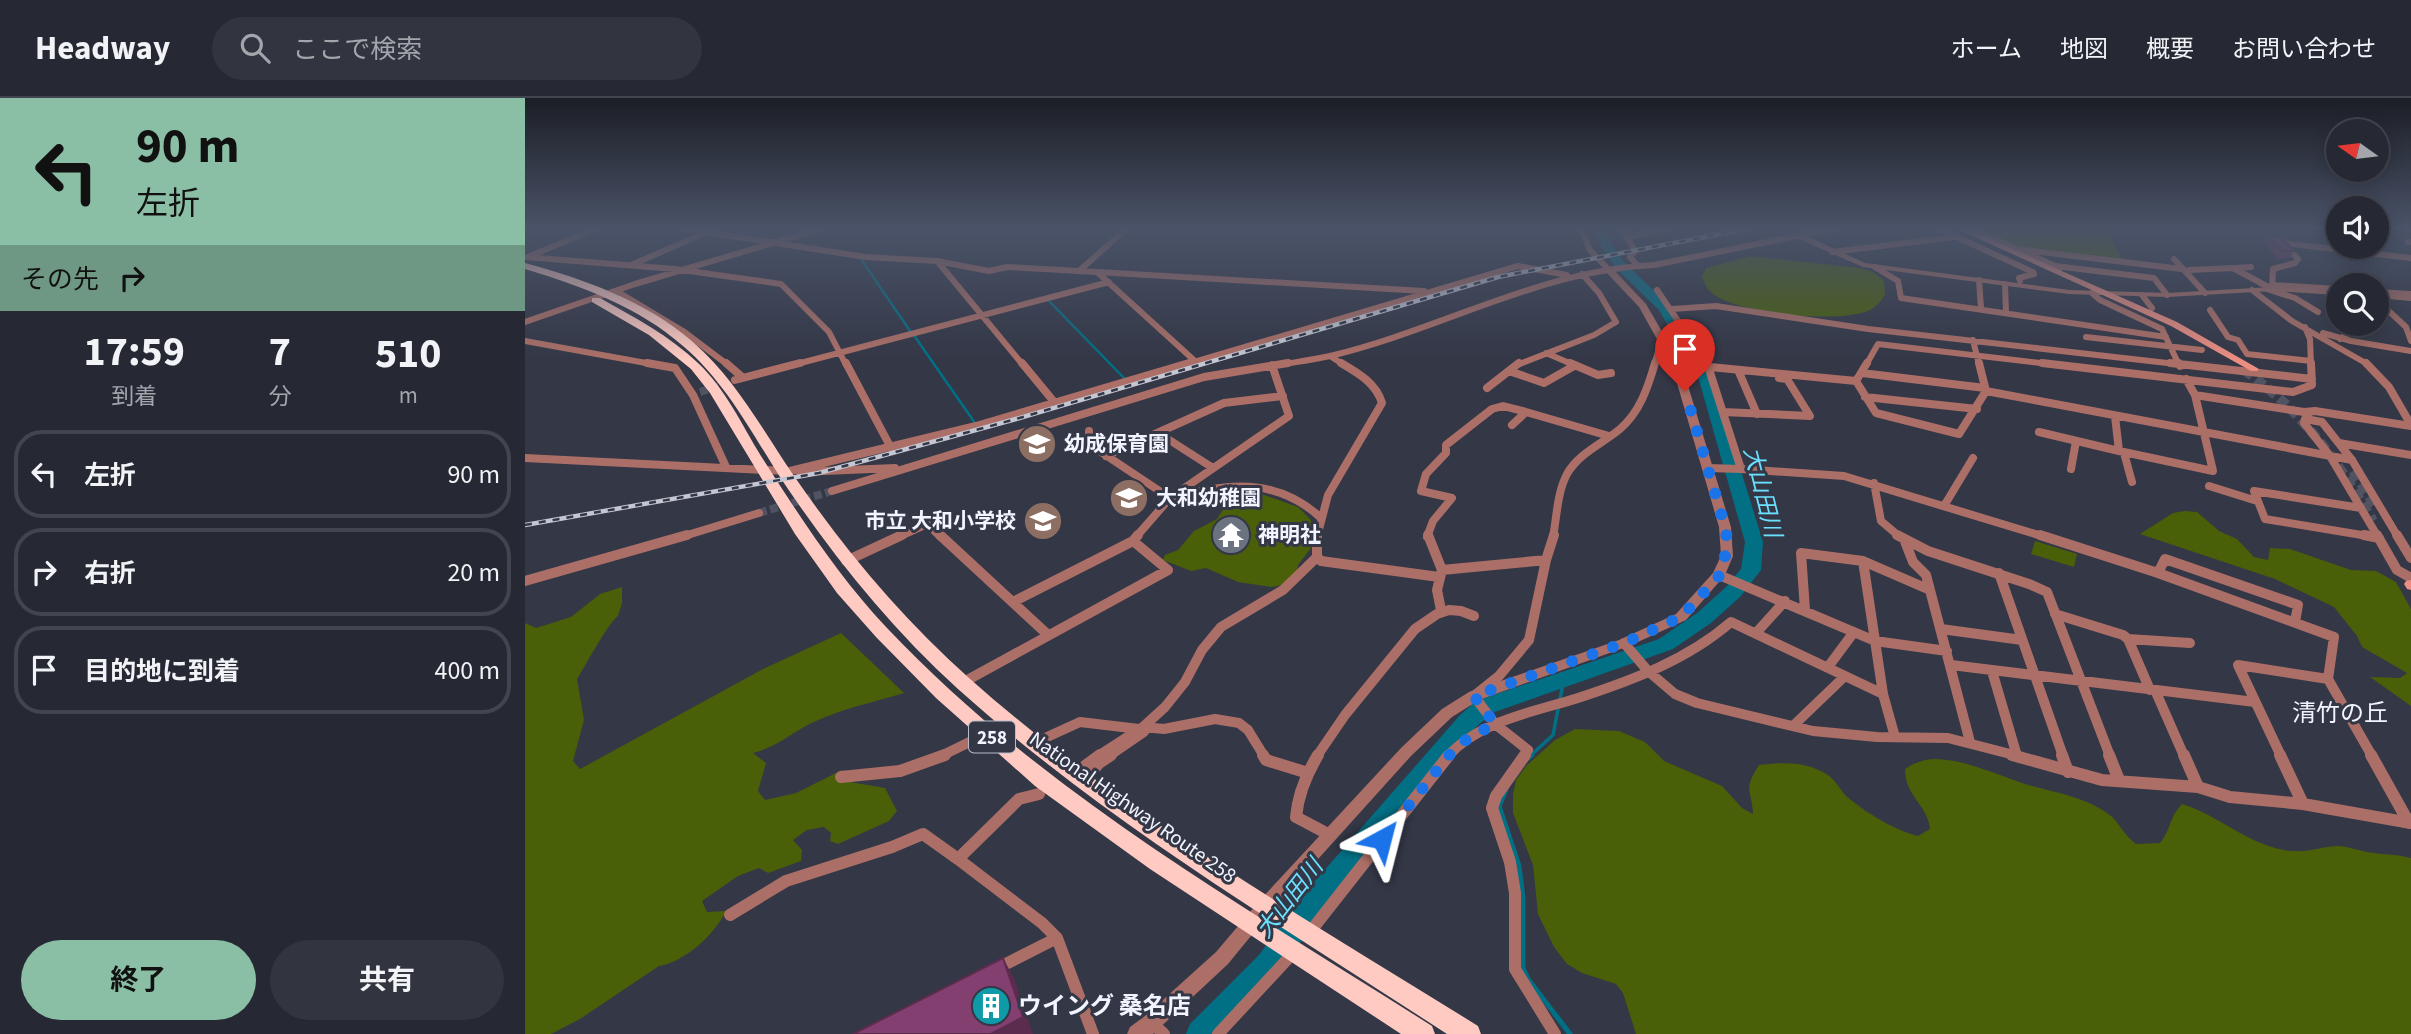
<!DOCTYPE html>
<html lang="ja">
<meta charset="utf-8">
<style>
body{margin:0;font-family:"Source Sans 3","Noto Sans JP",sans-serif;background:#323540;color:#f1f3f6;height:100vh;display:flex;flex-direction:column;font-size:26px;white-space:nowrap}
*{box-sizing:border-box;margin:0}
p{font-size:23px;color:#a4a6ac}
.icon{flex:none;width:38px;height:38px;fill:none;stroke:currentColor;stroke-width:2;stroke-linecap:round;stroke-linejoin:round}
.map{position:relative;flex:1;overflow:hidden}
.sheet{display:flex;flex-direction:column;background:#262934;width:525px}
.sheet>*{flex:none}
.banner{background:#8abfa5;color:#111;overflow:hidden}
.needle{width:46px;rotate:284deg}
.controls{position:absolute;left:1801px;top:21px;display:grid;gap:14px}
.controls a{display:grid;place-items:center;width:63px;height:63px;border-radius:50%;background:#262934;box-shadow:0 4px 18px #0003,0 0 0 2px #42454f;font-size:35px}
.pin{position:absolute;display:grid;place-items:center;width:60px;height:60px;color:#fff;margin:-72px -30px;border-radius:50% 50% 50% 0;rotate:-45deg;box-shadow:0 0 7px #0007}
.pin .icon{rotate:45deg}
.me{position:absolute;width:77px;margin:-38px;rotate:38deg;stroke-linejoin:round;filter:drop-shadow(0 0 5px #0008)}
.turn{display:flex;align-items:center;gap:24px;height:147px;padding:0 21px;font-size:32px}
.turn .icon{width:91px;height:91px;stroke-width:2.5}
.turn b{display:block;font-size:49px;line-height:60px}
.then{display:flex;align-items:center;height:66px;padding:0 21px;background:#0003;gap:14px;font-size:26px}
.eta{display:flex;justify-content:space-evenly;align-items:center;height:119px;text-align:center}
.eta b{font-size:42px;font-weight:700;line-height:49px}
.action{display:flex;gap:14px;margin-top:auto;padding:14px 21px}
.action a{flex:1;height:80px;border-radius:42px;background:#8abfa5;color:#111;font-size:28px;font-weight:700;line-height:80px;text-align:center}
.action a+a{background:#323540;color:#f1f3f6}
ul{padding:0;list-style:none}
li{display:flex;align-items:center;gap:21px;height:88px;margin:0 14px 10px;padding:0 7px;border:4px solid #42454f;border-radius:28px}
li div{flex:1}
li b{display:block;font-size:26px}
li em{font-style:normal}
header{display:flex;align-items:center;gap:42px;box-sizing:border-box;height:98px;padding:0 35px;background:#262934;border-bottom:2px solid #42454f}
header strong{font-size:33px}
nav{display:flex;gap:38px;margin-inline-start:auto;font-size:24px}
.search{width:490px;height:63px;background:#323540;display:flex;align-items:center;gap:18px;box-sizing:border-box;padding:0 24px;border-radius:38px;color:#a4a6ac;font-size:26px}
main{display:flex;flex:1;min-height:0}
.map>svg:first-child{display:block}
.green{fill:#495f08}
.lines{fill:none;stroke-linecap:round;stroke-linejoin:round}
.stream-far2{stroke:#017085;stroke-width:2.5}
.stream-far1{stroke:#017085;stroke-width:3.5}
.stream{stroke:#017085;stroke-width:5}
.river{fill:#017085;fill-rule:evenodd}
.minor-tunnel{stroke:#505362;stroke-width:8;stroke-dasharray:8 3.5;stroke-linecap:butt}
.secondary-tunnel{stroke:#505362;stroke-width:10;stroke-dasharray:10 5;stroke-linecap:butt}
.minor-far3{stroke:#ab6f67;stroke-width:6}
.minor-far2{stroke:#ab6f67;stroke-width:8}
.minor-far1{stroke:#ab6f67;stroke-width:10}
.minor{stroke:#ab6f67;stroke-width:12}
.tertiary{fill:#ab6f67;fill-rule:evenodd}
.secondary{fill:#eb8d81;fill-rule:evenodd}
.trunk{fill:#fecac2;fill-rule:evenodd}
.rail-casing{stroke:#c4c6d2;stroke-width:4.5}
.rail{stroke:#333746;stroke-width:2.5;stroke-dasharray:7;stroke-linecap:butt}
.wall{fill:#713660}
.shaded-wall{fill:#5c2c4e}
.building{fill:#833f70;stroke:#5c2c4e;stroke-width:2}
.route{stroke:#1a73e8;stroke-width:12;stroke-dasharray:0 21.6}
.labels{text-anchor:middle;stroke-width:6;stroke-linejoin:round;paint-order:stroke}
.shield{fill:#333746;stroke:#b9bbc8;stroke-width:2}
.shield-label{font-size:19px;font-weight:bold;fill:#f2f4ff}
.poi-label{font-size:21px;font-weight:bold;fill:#f2f4ff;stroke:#333746;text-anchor:start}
.street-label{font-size:21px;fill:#f2f4ff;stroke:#333746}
.water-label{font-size:23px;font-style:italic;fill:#6ae0fe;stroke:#333746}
.quarter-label{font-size:24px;fill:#f2f4ff;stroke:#333746}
.near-poi-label{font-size:24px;font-weight:bold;fill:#f2f4ff;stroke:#333746;text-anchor:start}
</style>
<header>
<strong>Headway</strong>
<div class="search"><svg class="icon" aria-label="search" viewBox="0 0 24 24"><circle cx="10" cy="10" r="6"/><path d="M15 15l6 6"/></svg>ここで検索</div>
<nav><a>ホーム</a><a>地図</a><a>概要</a><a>お問い合わせ</a></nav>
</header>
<main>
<section class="sheet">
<div class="banner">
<div class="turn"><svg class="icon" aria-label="left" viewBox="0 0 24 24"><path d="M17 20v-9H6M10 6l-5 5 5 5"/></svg><div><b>90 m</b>左折</div></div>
<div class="then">その先<svg class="icon" aria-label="right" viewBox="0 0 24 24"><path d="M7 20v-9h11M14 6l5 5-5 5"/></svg></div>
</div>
<div class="eta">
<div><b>17:59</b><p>到着</p></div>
<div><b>7</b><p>分</p></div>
<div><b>510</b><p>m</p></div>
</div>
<ul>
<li><svg class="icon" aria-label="left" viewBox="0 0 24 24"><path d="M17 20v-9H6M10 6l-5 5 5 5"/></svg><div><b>左折</b></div><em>90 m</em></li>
<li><svg class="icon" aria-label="right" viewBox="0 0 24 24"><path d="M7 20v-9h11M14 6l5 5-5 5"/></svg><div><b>右折</b></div><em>20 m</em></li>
<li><svg class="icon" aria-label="arrive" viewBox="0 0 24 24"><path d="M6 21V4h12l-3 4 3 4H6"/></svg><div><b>目的地に到着</b></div><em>400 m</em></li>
</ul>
<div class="action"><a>終了</a><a>共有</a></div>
</section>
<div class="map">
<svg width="1886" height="936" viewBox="0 0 1886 936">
<rect width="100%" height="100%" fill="#333746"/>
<path class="green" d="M 1448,130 L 1582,130 L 1597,162 L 1491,149 Z
M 1226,158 L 1335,170 L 1348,174 L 1359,183 L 1360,196 C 1356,203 1352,208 1345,212 C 1315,226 1215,216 1188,196 C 1182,191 1179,185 1177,178 L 1181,170 Z
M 725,392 L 773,409 L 786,422 L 786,450 L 773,467 L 772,475 L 758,487 L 746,489 L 713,484 L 681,470 L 666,473 L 638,462 L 640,457 L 653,452 L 669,433 L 692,421 L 706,399 Z
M 1660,413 L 1672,414 L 1694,433 L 1712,441 L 1729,459 L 1743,462 L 1745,450 L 1765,451 L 1826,472 L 1851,473 L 1871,484 L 1886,511 L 1886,608 L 1845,579 L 1875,580 L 1882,575 L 1837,549 L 1832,538 L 1809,509 L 1750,481 L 1615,436 L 1648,415 Z
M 1510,443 L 1552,456 L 1549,469 L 1506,456 Z
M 97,489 L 97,505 L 93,518 C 83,525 61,567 52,581 L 59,622 L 48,663 L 55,671 L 238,571 L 316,535 L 379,595 C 350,604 319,610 291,623 C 268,633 253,649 228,655 L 241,665 L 233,693 L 240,702 L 271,695 L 317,672 L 325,677 L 325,684 L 360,690 L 372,713 L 364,723 L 313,746 L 305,743 L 306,735 L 299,729 L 282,732 L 268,742 L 277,752 L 276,763 L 243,775 L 234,770 L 213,778 L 177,803 L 182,814 L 201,813 C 190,836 160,864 134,868 L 55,921 L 26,936 L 0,936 L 0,525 L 11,530 L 46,519 L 75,496 Z
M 1050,631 L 1094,633 L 1120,644 L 1139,663 L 1197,688 L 1217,710 L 1228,716 C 1227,691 1217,693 1234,667 C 1257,664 1282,663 1303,677 C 1310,682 1315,691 1321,698 C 1340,714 1369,732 1393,738 L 1405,731 C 1403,707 1380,699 1380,671 C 1389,665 1399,661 1410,661 C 1442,662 1470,676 1500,686 C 1528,694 1563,699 1586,718 C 1595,726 1598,736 1611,746 L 1635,745 C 1647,730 1643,721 1657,706 C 1693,717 1721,745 1759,752 C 1784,756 1791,749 1812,748 C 1824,748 1837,754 1849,755 C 1864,757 1870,756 1886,760 L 1886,936 L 1111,936 L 1098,895 L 1091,886 L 1057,875 L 1042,866 L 1029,849 L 1013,816 L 1008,767 L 988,715 L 988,696 L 991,682 L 1001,668 L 1030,642 Z"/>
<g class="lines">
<path class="stream-far2" d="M 1263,130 L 1271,134
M 336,161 L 385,233
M 522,201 L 599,280
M 388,236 L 450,325"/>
<path class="stream-far1" d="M 1005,658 L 1028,637 L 1039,581"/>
<path class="stream" d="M 1003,660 L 1007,657
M 981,692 L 974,708 L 994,768 L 998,800 L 998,870 L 1003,881 L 1045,936"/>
<path class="river" d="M 1070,130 L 1082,130 L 1088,148 L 1098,163 L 1144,207 L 1188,282 L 1238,444 L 1236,472 L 1215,499 L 1186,525 L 1148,551 L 967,615 L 951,629 L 796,815 L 754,875 L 696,936 L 661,936 L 665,926 L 734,857 L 776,799 L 935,617 L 951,603 L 1134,541 L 1172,515 L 1201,489 L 1216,471 L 1220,444 L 1174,282 L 1134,212 L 1090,169 L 1076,148 Z"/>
<path class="minor-tunnel" d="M 175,294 L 205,284
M 234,415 L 307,393"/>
<path class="secondary-tunnel" d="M 1719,272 C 1779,315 1811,361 1848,423
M 1828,373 L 1852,411"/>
<path class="minor-far3" d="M 154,130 L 341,159 L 412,163 L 464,173 L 482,169 L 572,174 L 671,264
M 1056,130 L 1065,152 L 1084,172
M 1097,130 L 1110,153 L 1105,159 L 1112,167
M 1412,130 L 1508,174 L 1509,176 L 1494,180 L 1495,183
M 1444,130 L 1535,170
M 1102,139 L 1145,130
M 1883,144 L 1886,144
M 1491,151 L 1657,171
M 1307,154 L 1429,139
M 5,158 L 73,130
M 1,159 L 150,171 L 256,186 L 304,234 L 321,267
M 1649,161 L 1680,195
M 413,164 L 498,267
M 106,167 L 180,135
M 1530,168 L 1629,180 L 1642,197
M 1350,169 L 1373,183 L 1376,200 L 1641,239
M 1710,170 L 1726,169
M 1664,172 L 1708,170 L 1747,191 L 1748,171 L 1770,165 L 1773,161 L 1759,145 L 1886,160
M 554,173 L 602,130
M 572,174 L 899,193
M 1454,182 L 1456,210
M 1480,186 L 1481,214
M 1747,187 L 1813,191
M 96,191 L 93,194 L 158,233 L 203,267
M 1742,191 L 1770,200 L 1793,214
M 1132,192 L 1183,267
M 1727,192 L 1767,223 L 1844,267
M 1802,194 L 1813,204
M 1852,194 L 1886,196
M 1567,195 L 1575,202 L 1637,231 L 1654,267
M 1617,197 L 1627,210
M 1852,202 L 1881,229 L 1886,243
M 1147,211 L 1191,208 L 1343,231 L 1660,267
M 1685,212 L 1703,239 L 1713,242 L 1722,256 L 1786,263
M 0,224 L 110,186 L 298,130
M 1780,229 L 1785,241 L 1786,267
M 1798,235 L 1826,243 L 1886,253
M 1561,239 L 1677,252
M 1815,241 L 1828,232 L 1827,226
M 1448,242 L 1454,267
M 0,243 L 132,267
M 1143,250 L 1172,249
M 1021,255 L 1049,267
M 805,258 L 819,267
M 268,267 L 584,184
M 659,267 L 993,168 L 1042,177
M 753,267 C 770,264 788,262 805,258 C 915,232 1015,172 1129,167 L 1311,130
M 992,267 L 1069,237 L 1091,224 L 1074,195 L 1057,176
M 1129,267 L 1137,240
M 1341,267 L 1353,246 L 1532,267"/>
<path class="minor-far2" d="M 122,265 L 150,270 L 168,297 L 201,369
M 201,265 L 217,279
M 321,265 L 366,350
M 497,265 L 530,305
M 1045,265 L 1073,277 L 1086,275
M 1182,265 L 1216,371 L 1183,370
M 1517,265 L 1768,294 L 1787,287 L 1786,265
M 1645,265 L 1787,281
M 1654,265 L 1655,268
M 1841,265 L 1864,289 L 1886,327
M 1185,269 L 1331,283 L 1342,265
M 1213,272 L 1232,316
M 984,273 L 1019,285 L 1049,268
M 1337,275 L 1460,290
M 210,282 L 275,265
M 1331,283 L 1351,315 L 1434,336 L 1461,293 L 1454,265
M 962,290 L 994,265
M 1461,293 L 1827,362
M 1670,297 L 1779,314
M 1340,299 L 1452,311
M 1198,314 L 1285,318 L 1262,281 L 1254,280
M 1590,318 L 1594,353 L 1688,373 L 1670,297 L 1661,281
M 1784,320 L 1779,314 L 1790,313 L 1886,328
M 987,327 L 1001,314 L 1084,338
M 564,333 L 564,346 L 645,400 C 700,385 751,378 796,420
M 1514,334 L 1594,353
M 635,336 L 688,370
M 1814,345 L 1886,357
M 1599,355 L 1607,384
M 581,358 L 699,305 L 758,298
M 0,360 L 261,373
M 1216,371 L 1319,378 L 1520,439
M 1546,371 L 1551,343
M 265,373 L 451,328 L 664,265
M 275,374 L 370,370
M 1349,385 L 1356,423 L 1375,439
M 1684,388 L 1732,403
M 307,393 L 679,279 L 763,265
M 1419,408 L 1448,360
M 1836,410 L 1729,393 L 1740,421 L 1849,439
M 156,439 L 234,415
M 373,439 L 402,426 L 416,439
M 611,439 L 645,400 L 764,318 L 747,267
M 792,439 L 803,397 L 857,305 C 851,285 833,275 816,265
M 902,439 L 908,423 L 927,400 L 896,393 L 901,376 L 921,355 L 921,347 L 967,311 L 978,308 L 1001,314
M 1028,439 C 1032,418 1032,395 1042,376 C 1054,355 1077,346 1095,331 C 1115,314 1123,289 1130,265
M 1853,439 L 1805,358 L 1779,325 L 1780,321 L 1797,324 L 1827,362 L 1873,439"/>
<path class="minor-far1" d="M 415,437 L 522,536
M 792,437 L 792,459 L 796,463 L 914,479
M 903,437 L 917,472 L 912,492 L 916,512
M 1372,437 L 1403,453 L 1504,486 L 1522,494 L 1585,658
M 1515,437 L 1633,475 L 1809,539 L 1803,581 L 1847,658
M 1839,437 L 1854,440
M 1852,437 L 1872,472 L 1886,480
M 1872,437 L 1886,460
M 1379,441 L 1388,464 L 1401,477 L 1445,644
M 321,463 L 377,437
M 1338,463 L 1358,596 L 1370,639
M 917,472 L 1021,462 L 1029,437
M 1474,475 L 1538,658
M 1633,475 L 1640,461 L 1773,507 L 1770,524
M 1194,477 L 1350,543 L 1422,553
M 0,483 L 162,437
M 488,504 L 608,443 L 613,437
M 1280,512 L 1276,455 L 1338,463 L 1405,492
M 1530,516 L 1598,537 L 1603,541 L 1625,592
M 1416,531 L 1497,542
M 1231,535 L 1260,503
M 1603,541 L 1665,545
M 1099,545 L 1123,573 L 1150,596 L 1172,605 L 1288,633 L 1352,639 L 1423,640 L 1493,658
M 1426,567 L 1730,604
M 1713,567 L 1756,658
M 1713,567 L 1803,581
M 1303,569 L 1329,534
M 1467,573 L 1492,658
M 437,585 L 643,472 L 608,443
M 1630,592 L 1659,658
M 1269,627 L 1320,578
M 509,645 L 555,624 L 614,631
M 416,658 L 463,635
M 573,658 L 618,629 L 640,609 L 660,584 L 677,552 L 696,529 L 758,492 L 792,459
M 584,658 L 619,634 L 618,629 L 639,631 L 690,621 L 714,625 L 723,632 L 739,658
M 792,658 L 820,617 L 890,531 L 912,516 L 924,512 L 936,513 L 949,518
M 923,658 C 956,622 1009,614 1053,600 C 1108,582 1162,562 1206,524 L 1358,596
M 999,658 L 1003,652 L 970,626 L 949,598 L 974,578 L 1004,542 L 1021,462"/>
<path class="minor" d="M 738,657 L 741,662 L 783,675
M 793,657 C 781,677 773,696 771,719 L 805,737
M 1000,657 L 971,698 L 967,710 L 985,764 L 990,795 L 990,871 L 1030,936
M 1487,657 L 1577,682 L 1673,689 L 1705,699 L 1778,706 L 1886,725
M 1537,657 L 1543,674
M 1584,657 L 1594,682
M 1659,657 L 1673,689
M 1755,657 L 1778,706
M 1846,657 L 1884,725
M 560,668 L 575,657
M 316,679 L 375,673 L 420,657
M 558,683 L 574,665 L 586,657
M 514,696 L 494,701 L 433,761 L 517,825 L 532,840 L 568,936
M 205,817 L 261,783 L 367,749 L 398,736 L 433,761
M 785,834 L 924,657
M 471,871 L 532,840
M 627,925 L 639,936
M 693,936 L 770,853"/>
<path class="tertiary" d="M 1269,135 L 1275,135 L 1340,165 L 1544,192 L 1642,195 L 1747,189 L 1813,193 L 1813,197 L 1747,193 L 1642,199 L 1544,196 L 1338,169 L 1269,139 Z
M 1081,170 L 1087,170 L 1121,206 L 1157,268 L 1206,429 L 1208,458 L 1200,477 L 1161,522 L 1104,548 L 954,602 L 927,619 L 886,658 L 748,811 L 703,866 L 628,936 L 602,936 L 605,929 L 620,918 L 691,854 L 736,801 L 876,650 L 917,611 L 944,594 L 1094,542 L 1151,516 L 1188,475 L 1196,458 L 1194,429 L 1147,268 L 1114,209 L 1081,174 Z
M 1852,196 L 1886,197 L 1886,203 L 1852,200 Z"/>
<path class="secondary" d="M 1430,130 L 1440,130 L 1652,224 L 1734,271 L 1732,273 L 1726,273 L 1646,228 Z
M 1886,482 L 1886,492 L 1882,491 L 1879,486 L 1881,483 Z"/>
<path class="trunk" d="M 0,165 C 59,181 121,203 168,244 C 214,284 241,339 276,388 C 325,458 380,523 444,580 C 598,717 779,819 953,928 L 956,936 L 922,936 C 755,827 582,725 433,591 C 368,532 312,463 263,391 C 230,342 204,287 158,248 C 114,209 56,188 0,171 Z
M 67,200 L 75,200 C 109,219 145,238 173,265 C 200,290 217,327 236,358 C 275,419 313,478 362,530 C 518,695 717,807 907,928 L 910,936 L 876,936 L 625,771 L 510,688 L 411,600 L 351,539 L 312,495 L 270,436 L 185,295 L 166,271 L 124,237 L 67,204 Z"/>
<g class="rail-casing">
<path id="rail" d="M 0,427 L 294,375 L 491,321 L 973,179 L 1226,130"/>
</g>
<use href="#rail" class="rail"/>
</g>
<path class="wall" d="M 1743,138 L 1769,153 L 1765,160 L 1753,161 L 1739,145 Z"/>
<path class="shaded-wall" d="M 478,860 L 489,880 L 508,936 L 466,936 Z"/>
<path class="building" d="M 1743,138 L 1756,139 L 1769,153 L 1757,153 Z
M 478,860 L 498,919 L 466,936 L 328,936 Z"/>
<linearGradient id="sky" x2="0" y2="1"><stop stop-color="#1c1e26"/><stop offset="0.5" stop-color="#4a5368"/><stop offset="1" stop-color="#4a5368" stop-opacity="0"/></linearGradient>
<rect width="1886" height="261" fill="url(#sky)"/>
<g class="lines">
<path class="route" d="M 857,741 L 925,656 L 943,640 L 970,626 L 949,598 L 1099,545 L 1156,519 L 1195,477 L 1203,447 L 1200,429 L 1160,293"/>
</g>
<defs>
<g id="school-disc" transform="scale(2.0125)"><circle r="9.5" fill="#8d6e63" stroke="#333746"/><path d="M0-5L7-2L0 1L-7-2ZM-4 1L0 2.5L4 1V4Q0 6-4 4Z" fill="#fff"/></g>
<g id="temple-disc" transform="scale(2.0125)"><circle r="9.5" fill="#6b7280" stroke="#333746"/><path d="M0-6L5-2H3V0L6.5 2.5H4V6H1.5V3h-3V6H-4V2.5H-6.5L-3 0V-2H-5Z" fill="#fff"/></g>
<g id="building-disc" transform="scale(2.0125)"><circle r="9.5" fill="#0f9aa8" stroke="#333746"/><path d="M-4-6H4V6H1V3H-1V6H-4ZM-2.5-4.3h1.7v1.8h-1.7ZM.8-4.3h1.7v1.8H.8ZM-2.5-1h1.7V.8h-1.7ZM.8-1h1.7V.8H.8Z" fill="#fff"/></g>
</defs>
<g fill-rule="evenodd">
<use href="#school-disc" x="512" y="346"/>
<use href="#school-disc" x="604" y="400"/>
<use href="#school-disc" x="518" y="423"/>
<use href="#temple-disc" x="706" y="437"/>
<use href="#building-disc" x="466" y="908"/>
</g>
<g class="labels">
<rect class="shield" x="444" y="623.5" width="46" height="31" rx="5"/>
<g class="shield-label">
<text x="467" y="646">258</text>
</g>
<g class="poi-label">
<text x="539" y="353">幼成保育園</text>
<text x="631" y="407">大和幼稚園</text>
<text x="491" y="430" text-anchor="end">市立 大和小学校</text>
<text x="733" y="444">神明社</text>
</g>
<g class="street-label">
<text transform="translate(608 709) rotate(35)" y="7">National Highway Route 258</text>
</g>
<g class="water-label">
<text transform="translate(1238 394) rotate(76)" y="8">大山田川</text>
<text transform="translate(764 800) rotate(-52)" y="8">大山田川</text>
</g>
<g class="quarter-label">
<text x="1815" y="623">清竹の丘</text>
</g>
<g class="near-poi-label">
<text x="493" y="916">ウイング 桑名店</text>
</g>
</g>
</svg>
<div class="controls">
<a><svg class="needle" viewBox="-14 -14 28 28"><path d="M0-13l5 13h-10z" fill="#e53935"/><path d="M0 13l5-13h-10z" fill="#a4a6ac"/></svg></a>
<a><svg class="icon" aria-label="sound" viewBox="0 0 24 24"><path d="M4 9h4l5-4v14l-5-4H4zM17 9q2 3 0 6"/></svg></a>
<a><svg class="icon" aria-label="search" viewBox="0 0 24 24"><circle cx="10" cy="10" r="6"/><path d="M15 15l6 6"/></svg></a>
</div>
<div class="pin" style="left:1160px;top:293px;background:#d93025"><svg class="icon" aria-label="arrive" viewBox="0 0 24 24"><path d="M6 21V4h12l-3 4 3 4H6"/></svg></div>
<svg class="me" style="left:857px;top:741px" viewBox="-20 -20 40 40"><path d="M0-17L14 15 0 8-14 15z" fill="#1a73e8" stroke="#fff" stroke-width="4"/></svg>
</div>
</main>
